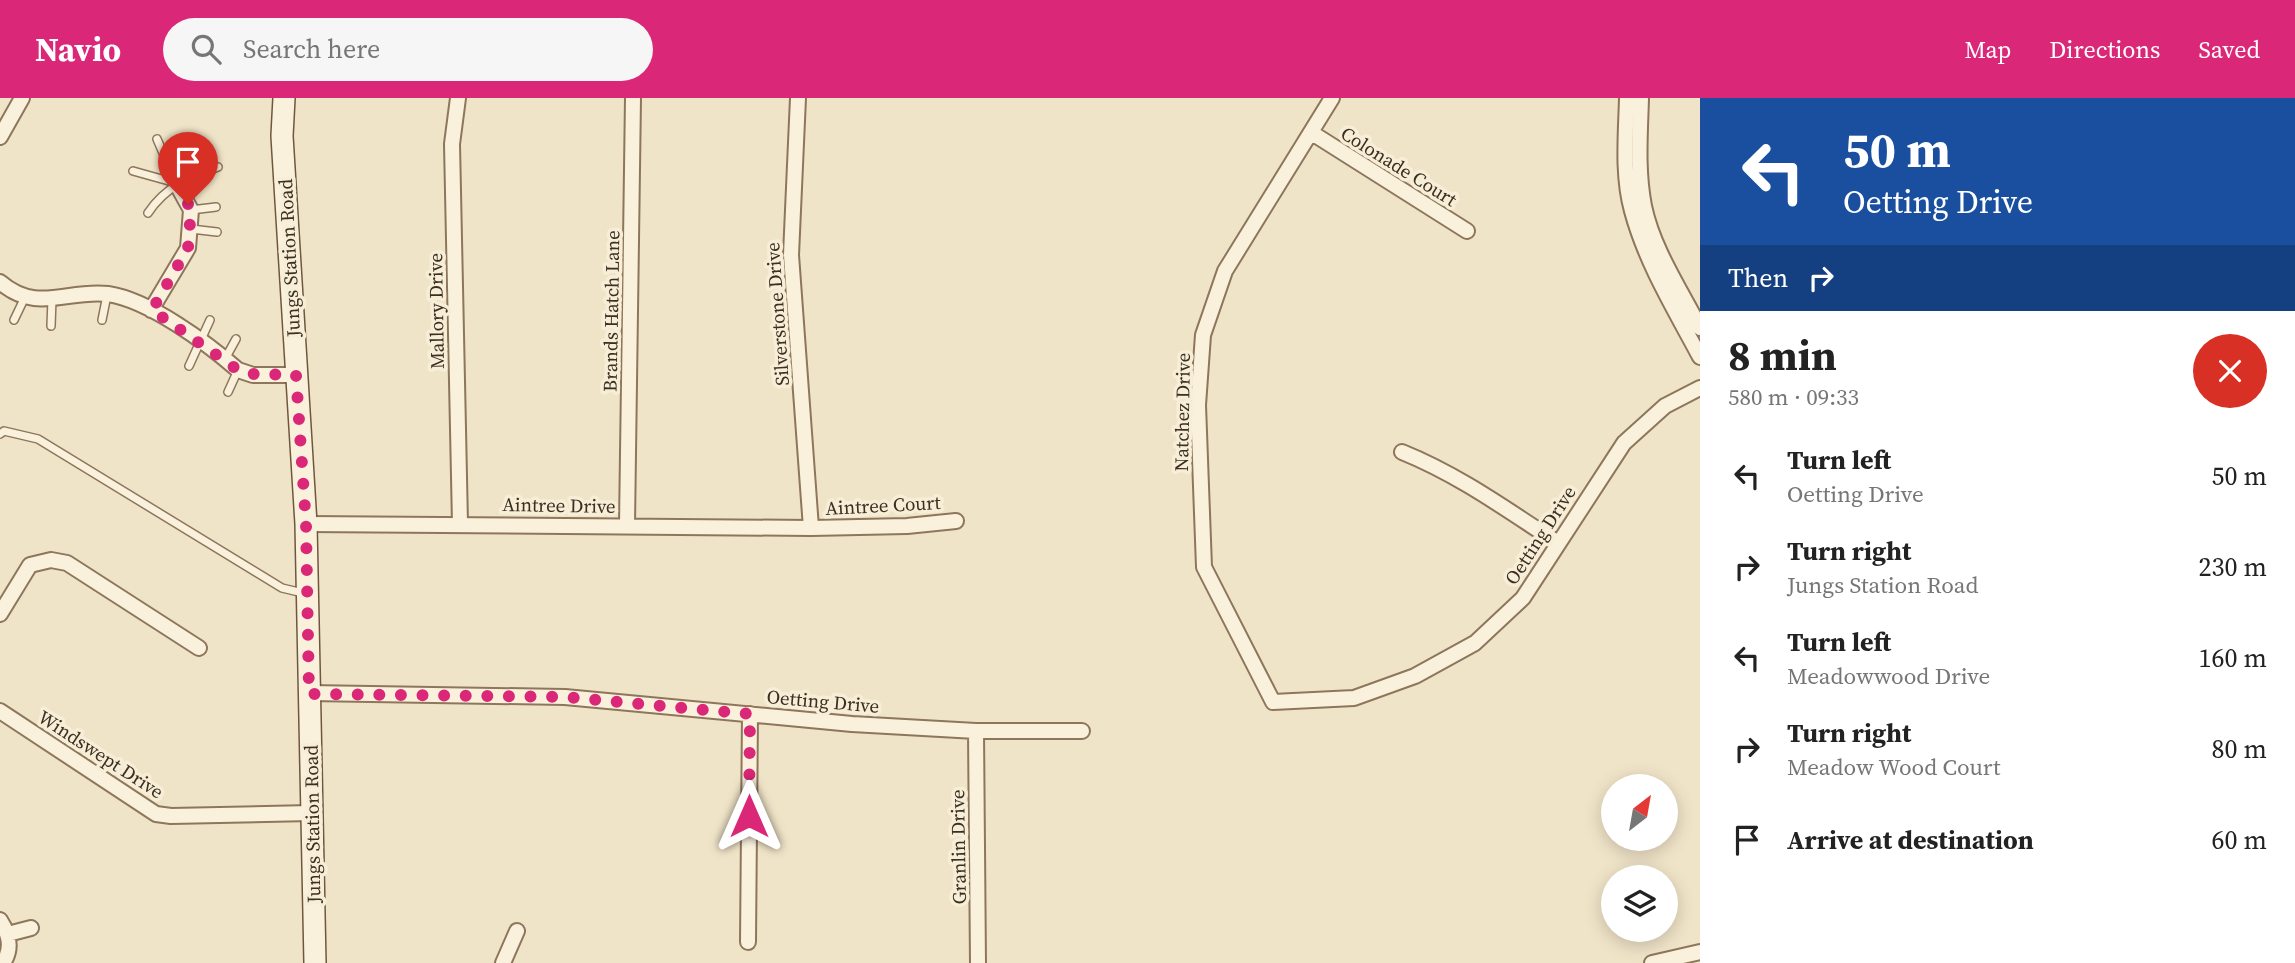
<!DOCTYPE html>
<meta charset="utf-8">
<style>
body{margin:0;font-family:"Source Serif 4",serif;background:#f6f6f6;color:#222;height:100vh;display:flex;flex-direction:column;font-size:26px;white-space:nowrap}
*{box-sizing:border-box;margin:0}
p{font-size:23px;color:#767676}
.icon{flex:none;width:38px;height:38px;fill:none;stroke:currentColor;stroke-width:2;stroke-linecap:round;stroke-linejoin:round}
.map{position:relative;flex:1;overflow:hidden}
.details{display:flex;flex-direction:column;background:#fff;width:595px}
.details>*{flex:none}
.guide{background:#1a4fa0;color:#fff;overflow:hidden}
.needle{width:46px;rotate:31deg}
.fabs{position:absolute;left:1601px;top:676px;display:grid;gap:14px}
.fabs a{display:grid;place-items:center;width:77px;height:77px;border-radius:50%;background:#fff;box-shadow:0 4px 18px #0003;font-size:35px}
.pin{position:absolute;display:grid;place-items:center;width:60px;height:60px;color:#fff;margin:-72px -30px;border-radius:50% 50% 50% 0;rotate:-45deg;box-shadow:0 0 7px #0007}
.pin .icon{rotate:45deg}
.me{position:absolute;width:77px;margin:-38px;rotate:0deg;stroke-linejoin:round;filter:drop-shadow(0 0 5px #0008)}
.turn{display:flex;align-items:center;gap:24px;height:147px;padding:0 28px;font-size:32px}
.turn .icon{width:91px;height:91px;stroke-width:2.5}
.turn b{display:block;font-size:49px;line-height:60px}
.then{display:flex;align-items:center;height:66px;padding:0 28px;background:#0003;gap:14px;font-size:26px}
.round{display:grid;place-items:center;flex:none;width:74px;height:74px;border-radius:37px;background:#f6f6f6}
.headline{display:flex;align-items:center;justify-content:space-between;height:119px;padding:0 28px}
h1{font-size:42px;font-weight:700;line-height:52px}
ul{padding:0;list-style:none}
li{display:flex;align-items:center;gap:21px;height:91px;padding:0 28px}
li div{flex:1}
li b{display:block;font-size:26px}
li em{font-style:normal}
header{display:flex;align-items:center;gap:42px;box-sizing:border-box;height:98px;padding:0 35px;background:#db2777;color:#fff}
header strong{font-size:33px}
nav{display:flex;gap:38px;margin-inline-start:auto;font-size:24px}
.search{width:490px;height:63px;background:#f6f6f6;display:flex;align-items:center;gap:18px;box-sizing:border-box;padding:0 24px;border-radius:38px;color:#767676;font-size:26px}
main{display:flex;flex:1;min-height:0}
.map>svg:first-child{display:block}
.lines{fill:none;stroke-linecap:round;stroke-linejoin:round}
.lane-casing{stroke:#8d765c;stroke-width:10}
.street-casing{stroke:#8d765c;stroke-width:18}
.secondary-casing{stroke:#6f573f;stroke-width:24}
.lane{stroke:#faf1dc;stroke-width:7}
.street{stroke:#faf1dc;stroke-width:14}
.secondary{stroke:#faf1dc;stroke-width:21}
.route{stroke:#db2777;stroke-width:12;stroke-dasharray:0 21.6}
.labels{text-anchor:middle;stroke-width:7;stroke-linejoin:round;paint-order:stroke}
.street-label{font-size:19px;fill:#3d2e20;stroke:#f7eed8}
</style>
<header>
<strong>Navio</strong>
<div class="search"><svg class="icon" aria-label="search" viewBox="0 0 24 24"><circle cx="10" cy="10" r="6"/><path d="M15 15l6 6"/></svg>Search here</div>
<nav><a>Map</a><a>Directions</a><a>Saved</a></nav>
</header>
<main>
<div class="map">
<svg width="1700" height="865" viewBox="0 0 1700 865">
<rect width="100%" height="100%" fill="#f0e4c8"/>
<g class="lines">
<g class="lane-casing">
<path id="lane" d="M 157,41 L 176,85
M 133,73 L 176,85
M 176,85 L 193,44
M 191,112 L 216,109
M 148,115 C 165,89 189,79 218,69
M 191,131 L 217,134
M 14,222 L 25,199
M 102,222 L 107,197
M 51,228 L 52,201
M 225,261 L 236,241
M 189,268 L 210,222
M 228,294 L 238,272
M 0,336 L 4,333 L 38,341 L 282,490 L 303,495"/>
</g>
<g class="street-casing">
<path id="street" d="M 458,0 L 452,46 L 460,426
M 798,0 L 791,157 L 811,430
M 1332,0 L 1225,173 L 1203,237 L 1198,307 L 1204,469 L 1273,604 L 1354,600 L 1415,578 L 1475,545 L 1523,500 L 1624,345 L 1665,308 L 1700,290
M 1627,0 C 1626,37 1622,77 1632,113 C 1646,165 1675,212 1700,259
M 1641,0 C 1640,36 1637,72 1644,108 C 1653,151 1680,191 1700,230
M 1312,35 L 1467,133
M 0,39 L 22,0
M 0,184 C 37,216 67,191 108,196 C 149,202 207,245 238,272 L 253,277 L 296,277
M 151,212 L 188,150 L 191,112 L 176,85
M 1402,354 C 1459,377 1507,412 1558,445
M 306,426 L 811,430 L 907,428 L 956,423
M 627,427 L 633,0
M 0,516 L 30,467 L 51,462 L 67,465 L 199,550
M 309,595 L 565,599 L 852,626 L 976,633 L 1082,633
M 0,613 L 156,716 L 171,718 L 311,715
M 976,633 L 978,865
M 0,822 C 9,836 13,850 3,865
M 8,836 L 31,830
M 748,844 L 750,616
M 503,865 L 517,833
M 1652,865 L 1700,854"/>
</g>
<g class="secondary-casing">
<path id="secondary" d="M 284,0 L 282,38 L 306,426 L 315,865"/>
</g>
<use href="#lane" class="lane"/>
<use href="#street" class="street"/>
<use href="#secondary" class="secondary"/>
</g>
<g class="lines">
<path class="route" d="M 188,106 L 191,112 L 188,150 L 152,212 L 238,272 L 253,276 L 296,277 L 306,426 L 309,596 L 565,599 L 750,616 L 749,718"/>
</g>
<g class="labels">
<g class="street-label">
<text transform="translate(1399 68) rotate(32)" y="7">Colonade Court</text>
<text transform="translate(289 160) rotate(-93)" y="7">Jungs Station Road</text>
<text transform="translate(436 213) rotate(-91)" y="7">Mallory Drive</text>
<text transform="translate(611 213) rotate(-89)" y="7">Brands Hatch Lane</text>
<text transform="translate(777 216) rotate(-94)" y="7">Silverstone Drive</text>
<text transform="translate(1182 314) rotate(-89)" y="7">Natchez Drive</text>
<text transform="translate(559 407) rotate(1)" y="7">Aintree Drive</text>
<text transform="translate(883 407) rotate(-3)" y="7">Aintree Court</text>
<text transform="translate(1540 437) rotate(-57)" y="7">Oetting Drive</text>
<text transform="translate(823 603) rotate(5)" y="7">Oetting Drive</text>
<text transform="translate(101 656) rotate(33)" y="7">Windswept Drive</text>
<text transform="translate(312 726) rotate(-91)" y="7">Jungs Station Road</text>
<text transform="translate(958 749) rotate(-91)" y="7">Granlin Drive</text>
</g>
</g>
</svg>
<div class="fabs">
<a><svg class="needle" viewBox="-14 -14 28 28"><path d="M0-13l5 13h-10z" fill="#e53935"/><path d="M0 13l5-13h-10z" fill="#767676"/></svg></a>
<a><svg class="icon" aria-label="layers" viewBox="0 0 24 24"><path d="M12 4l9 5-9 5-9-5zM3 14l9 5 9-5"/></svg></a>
</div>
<div class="pin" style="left:188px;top:106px;background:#d93025"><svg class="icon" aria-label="arrive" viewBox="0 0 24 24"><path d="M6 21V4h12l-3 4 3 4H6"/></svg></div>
<svg class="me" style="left:749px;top:718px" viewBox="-20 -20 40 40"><path d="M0-17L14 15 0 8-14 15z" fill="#db2777" stroke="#fff" stroke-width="4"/></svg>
</div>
<section class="details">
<div class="guide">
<div class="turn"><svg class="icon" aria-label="left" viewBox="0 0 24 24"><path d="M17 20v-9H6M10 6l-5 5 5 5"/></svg><div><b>50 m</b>Oetting Drive</div></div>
<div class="then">Then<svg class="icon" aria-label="right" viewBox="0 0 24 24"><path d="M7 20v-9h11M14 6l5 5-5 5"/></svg></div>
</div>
<div class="headline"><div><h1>8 min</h1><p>580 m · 09:33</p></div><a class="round" style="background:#d93025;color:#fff"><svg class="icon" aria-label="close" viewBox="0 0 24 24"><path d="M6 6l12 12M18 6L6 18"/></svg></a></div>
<ul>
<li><svg class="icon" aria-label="left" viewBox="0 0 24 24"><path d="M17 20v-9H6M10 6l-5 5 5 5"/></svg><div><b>Turn left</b><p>Oetting Drive</p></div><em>50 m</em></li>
<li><svg class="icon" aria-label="right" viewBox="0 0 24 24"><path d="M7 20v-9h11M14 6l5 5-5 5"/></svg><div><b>Turn right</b><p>Jungs Station Road</p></div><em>230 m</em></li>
<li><svg class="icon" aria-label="left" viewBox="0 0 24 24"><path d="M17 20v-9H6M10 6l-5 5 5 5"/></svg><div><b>Turn left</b><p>Meadowwood Drive</p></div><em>160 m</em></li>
<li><svg class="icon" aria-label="right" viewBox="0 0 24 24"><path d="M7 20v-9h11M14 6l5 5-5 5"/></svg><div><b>Turn right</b><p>Meadow Wood Court</p></div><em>80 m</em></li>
<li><svg class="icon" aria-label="arrive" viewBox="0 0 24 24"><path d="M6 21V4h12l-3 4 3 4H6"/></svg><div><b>Arrive at destination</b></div><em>60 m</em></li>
</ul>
</section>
</main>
